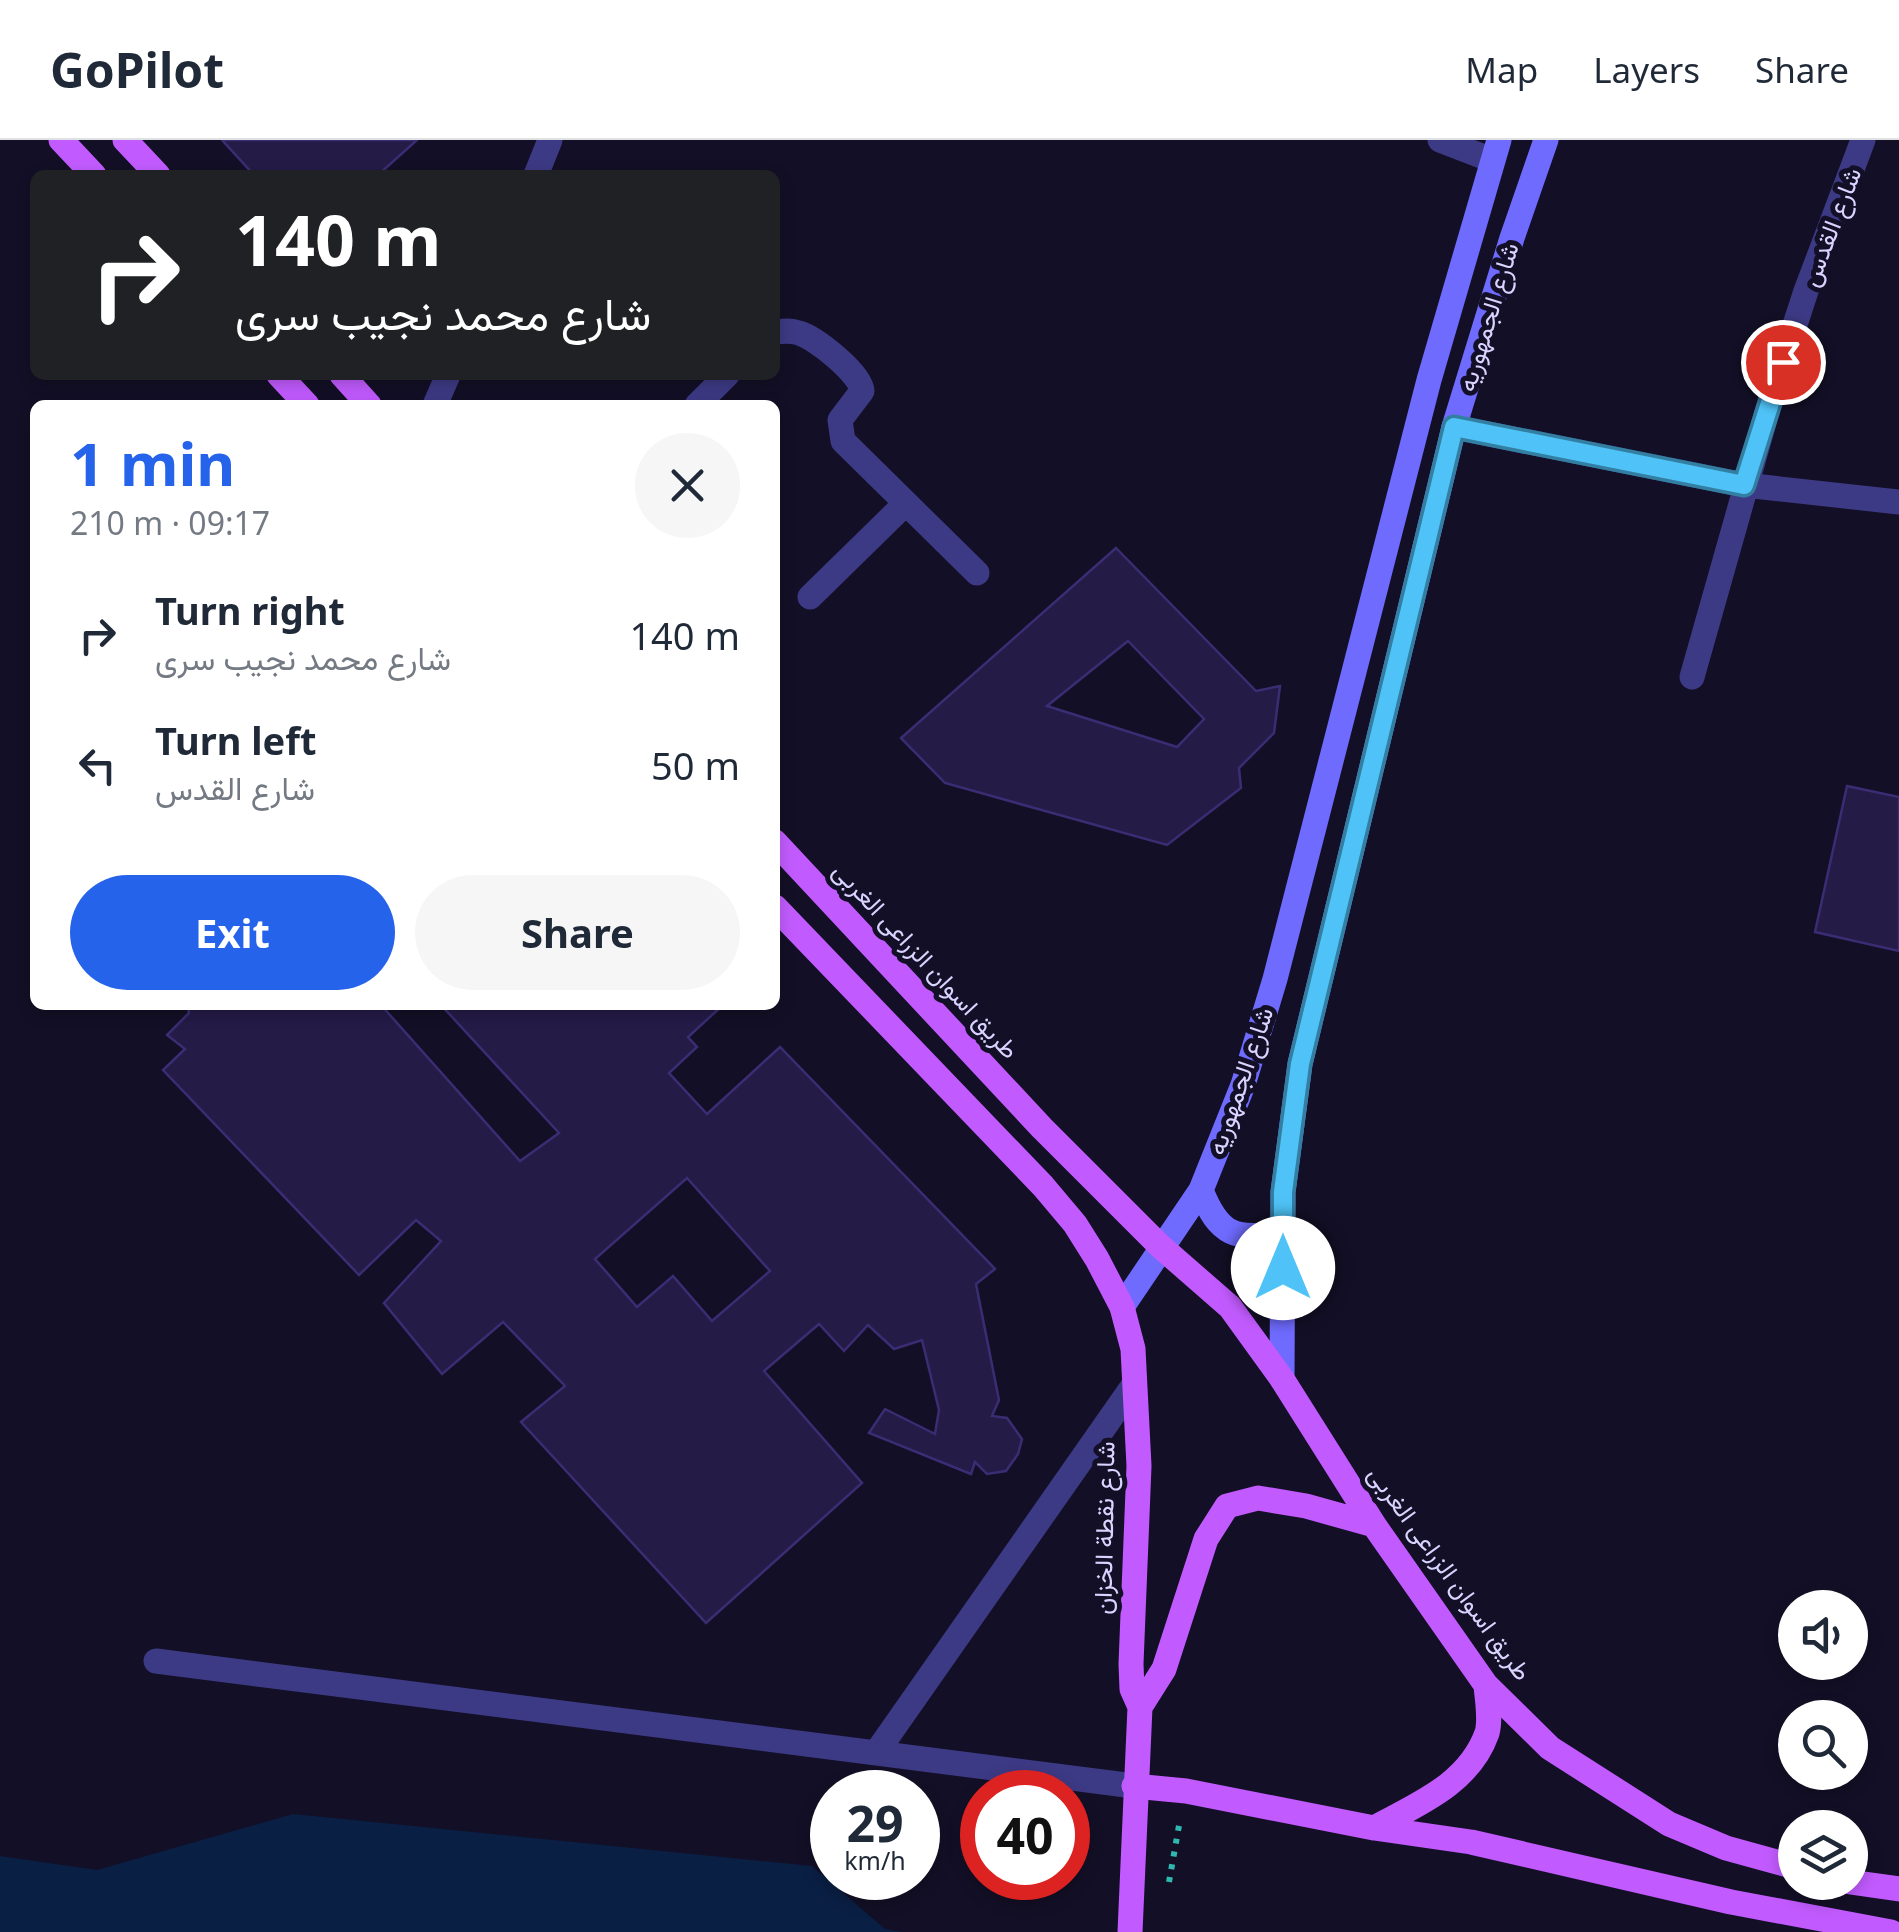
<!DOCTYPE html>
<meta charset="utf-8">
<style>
body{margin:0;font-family:"Noto Sans",Vazirmatn,sans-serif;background:#f6f6f7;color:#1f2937;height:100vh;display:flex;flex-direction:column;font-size:38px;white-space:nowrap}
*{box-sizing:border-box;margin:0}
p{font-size:32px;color:#747a83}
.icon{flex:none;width:55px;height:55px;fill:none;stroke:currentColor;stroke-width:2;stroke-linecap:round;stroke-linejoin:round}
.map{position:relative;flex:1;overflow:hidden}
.drawer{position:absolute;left:30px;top:260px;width:750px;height:610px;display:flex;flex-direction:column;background:#fff;border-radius:15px;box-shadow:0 5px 15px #0003}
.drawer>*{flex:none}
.top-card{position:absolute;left:30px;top:30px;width:750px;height:210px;border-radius:15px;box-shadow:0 5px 15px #0003;background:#202124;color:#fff;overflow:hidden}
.fabs{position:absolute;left:1778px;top:1450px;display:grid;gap:20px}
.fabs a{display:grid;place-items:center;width:90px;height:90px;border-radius:50%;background:#fff;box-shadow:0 5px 15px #0003;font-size:50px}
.speed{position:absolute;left:810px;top:1630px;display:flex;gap:20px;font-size:50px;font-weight:700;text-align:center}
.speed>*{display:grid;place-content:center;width:130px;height:130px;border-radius:50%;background:#fff;box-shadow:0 5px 15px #0003;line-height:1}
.speed small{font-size:25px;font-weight:400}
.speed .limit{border:15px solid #d22;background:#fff;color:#111}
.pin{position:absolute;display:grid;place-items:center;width:85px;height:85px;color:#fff;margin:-42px;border:5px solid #fff;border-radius:50%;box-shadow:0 2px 10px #0007}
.me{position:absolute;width:110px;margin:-55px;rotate:0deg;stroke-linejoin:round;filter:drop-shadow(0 0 8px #0008)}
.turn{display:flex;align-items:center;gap:35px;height:210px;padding:0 40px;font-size:45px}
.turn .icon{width:130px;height:130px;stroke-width:2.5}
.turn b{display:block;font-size:70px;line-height:85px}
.round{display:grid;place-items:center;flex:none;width:105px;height:105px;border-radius:52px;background:#f6f6f7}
.head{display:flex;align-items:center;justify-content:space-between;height:170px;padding:0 40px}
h1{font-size:60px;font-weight:700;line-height:75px;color:#2563eb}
.button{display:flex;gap:20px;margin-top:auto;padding:20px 40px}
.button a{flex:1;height:115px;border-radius:60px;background:#2563eb;color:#fff;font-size:40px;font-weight:700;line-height:115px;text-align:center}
.button a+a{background:#f6f6f7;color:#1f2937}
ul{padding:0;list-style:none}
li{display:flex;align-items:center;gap:30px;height:130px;padding:0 40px}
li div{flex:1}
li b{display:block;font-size:38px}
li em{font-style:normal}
header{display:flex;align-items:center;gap:60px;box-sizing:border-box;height:140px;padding:0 50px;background:#fff;border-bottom:2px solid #e0e1e3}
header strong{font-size:48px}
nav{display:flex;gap:55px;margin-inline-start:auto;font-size:35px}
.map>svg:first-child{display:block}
.water{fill:#0a1f44}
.building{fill:#241b47;stroke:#3b2d73;stroke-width:2.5;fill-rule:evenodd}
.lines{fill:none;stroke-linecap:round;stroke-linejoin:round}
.path{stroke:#2fb8b0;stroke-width:6;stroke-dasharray:5 8;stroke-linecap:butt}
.street{stroke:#3d3a85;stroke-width:25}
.secondary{stroke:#6f6bff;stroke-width:25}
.primary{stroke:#c25bff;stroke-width:25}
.route-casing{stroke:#337fa1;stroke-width:25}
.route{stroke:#4fc3f7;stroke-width:18}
.labels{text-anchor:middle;stroke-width:10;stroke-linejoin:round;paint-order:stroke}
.street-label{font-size:25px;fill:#d9d4ff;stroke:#130f26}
</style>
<header>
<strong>GoPilot</strong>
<nav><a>Map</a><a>Layers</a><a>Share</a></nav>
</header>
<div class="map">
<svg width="1899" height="1792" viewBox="0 0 1899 1792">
<rect width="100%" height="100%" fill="#130f26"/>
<path class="water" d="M 293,1674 L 812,1726 L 885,1789 L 902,1792 L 0,1792 L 0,1716 L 97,1730 Z"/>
<path class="building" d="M 222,0 L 417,0 L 378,35 L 254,35 Z
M 1116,408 L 1256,551 L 1280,546 L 1274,593 L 1239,628 L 1241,648 L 1167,705 L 945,643 L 901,598 ZM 1128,501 L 1204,579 L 1177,607 L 1047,566 Z
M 1847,646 L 1899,657 L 1899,811 L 1815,792 Z
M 188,865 L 381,865 L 520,1021 L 559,993 L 441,865 L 723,865 L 688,897 L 697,907 L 669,933 L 707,974 L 780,907 L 995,1129 L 976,1144 L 999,1260 L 992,1276 L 1007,1278 L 1022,1299 L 1018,1314 L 1006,1331 L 987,1334 L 975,1322 L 971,1334 L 869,1293 L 885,1269 L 935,1294 L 939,1270 L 922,1200 L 894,1209 L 868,1185 L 844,1211 L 819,1184 L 764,1231 L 862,1343 L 706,1483 L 521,1282 L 565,1246 L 503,1182 L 442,1234 L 384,1163 L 441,1101 L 416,1080 L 359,1135 L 163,930 L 185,909 L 167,895 L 189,873 ZM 687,1038 L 770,1131 L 712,1181 L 673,1136 L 637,1167 L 595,1119 Z"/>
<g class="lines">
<path class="path" d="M 1169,1742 L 1180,1680"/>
<path class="street" d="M 1440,0 L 1492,20
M 536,35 L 550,0
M 775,192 C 784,191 790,190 799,193 C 816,198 861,234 862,251 L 840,280 L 843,301 L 977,433
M 435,265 L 448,235
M 697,265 L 727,235
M 1454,287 L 1744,345 L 1899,362
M 810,457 L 906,363
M 1692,537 L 1771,258 L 1806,151 L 1863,0
M 156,1521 L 1134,1646
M 876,1613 L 1133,1246"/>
<path class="secondary" d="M 1201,1050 C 1219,1096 1236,1101 1283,1092
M 1122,1167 L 1201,1050 L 1243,945 L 1275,839 L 1429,240 L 1499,0
M 1282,1239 L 1283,1052 L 1300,924 L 1454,287 L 1512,98 L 1546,0"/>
<path class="primary" d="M 61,0 L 94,35
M 125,0 L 158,35
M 279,235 L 307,265
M 342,235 L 369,265
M 775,702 L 1042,988 L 1160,1106 L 1230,1167 L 1282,1239 L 1374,1385 L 1486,1545 L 1550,1608 L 1669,1684 L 1726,1708 L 1795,1727
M 775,767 L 1043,1046 L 1075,1084 L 1097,1119 L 1122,1167 L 1133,1209 L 1139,1326 L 1131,1524 L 1132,1549 L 1140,1567 L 1130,1792
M 1140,1567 L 1164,1529 L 1206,1399 L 1227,1366 L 1258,1358 L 1306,1366 L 1374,1385
M 1134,1646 L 1186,1651 L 1374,1688 L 1471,1702 L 1731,1762 L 1891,1792
M 1374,1688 C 1418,1664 1469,1644 1487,1593 C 1491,1579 1487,1559 1486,1545
M 1850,1742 L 1899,1749"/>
</g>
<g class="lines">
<g class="route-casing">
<path id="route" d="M 1283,1128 L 1283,1052 L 1300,924 L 1454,287 L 1744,345 L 1783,222"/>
</g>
<use href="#route" class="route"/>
</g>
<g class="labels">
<g class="street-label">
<text transform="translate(1831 87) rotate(-69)" y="9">شارع القدس</text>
<text transform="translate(1488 177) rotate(-73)" y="9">شارع الجمهوريه</text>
<text transform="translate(926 820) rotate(47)" y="9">طريق اسوان الزراعى الغربى</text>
<text transform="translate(1240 941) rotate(-71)" y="9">شارع الجمهوريه</text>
<text transform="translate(1104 1388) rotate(-89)" y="9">شارع نقطة الخزان</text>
<text transform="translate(1450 1433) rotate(54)" y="9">طريق اسوان الزراعى الغربى</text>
</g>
</g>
</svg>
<div class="fabs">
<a><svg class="icon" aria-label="sound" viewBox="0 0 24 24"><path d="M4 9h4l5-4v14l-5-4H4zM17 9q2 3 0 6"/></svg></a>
<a><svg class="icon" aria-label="search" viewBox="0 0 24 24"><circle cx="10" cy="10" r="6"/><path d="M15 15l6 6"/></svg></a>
<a><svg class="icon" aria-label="layers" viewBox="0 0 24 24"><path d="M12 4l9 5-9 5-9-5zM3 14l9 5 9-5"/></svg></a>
</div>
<div class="speed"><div>29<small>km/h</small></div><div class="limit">40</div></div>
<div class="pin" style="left:1783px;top:222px;background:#d93025"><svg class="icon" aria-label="arrive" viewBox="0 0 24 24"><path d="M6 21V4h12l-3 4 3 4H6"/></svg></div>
<svg class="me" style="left:1283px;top:1128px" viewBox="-20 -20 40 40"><circle r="19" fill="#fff"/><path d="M0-13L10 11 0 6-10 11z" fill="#4fc3f7"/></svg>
<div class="top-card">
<div class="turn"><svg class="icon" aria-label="right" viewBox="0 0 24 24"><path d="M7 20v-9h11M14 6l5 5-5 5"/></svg><div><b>140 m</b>شارع محمد نجيب سرى</div></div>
</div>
<section class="drawer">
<div class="head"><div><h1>1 min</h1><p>210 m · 09:17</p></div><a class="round"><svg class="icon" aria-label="close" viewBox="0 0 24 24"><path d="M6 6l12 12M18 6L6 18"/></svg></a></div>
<ul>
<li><svg class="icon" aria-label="right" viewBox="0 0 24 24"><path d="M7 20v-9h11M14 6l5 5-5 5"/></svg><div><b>Turn right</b><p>شارع محمد نجيب سرى</p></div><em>140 m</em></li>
<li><svg class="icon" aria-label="left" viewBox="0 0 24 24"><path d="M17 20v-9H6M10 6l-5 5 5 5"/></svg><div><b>Turn left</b><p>شارع القدس</p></div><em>50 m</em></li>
</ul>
<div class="button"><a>Exit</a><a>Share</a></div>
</section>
</div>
